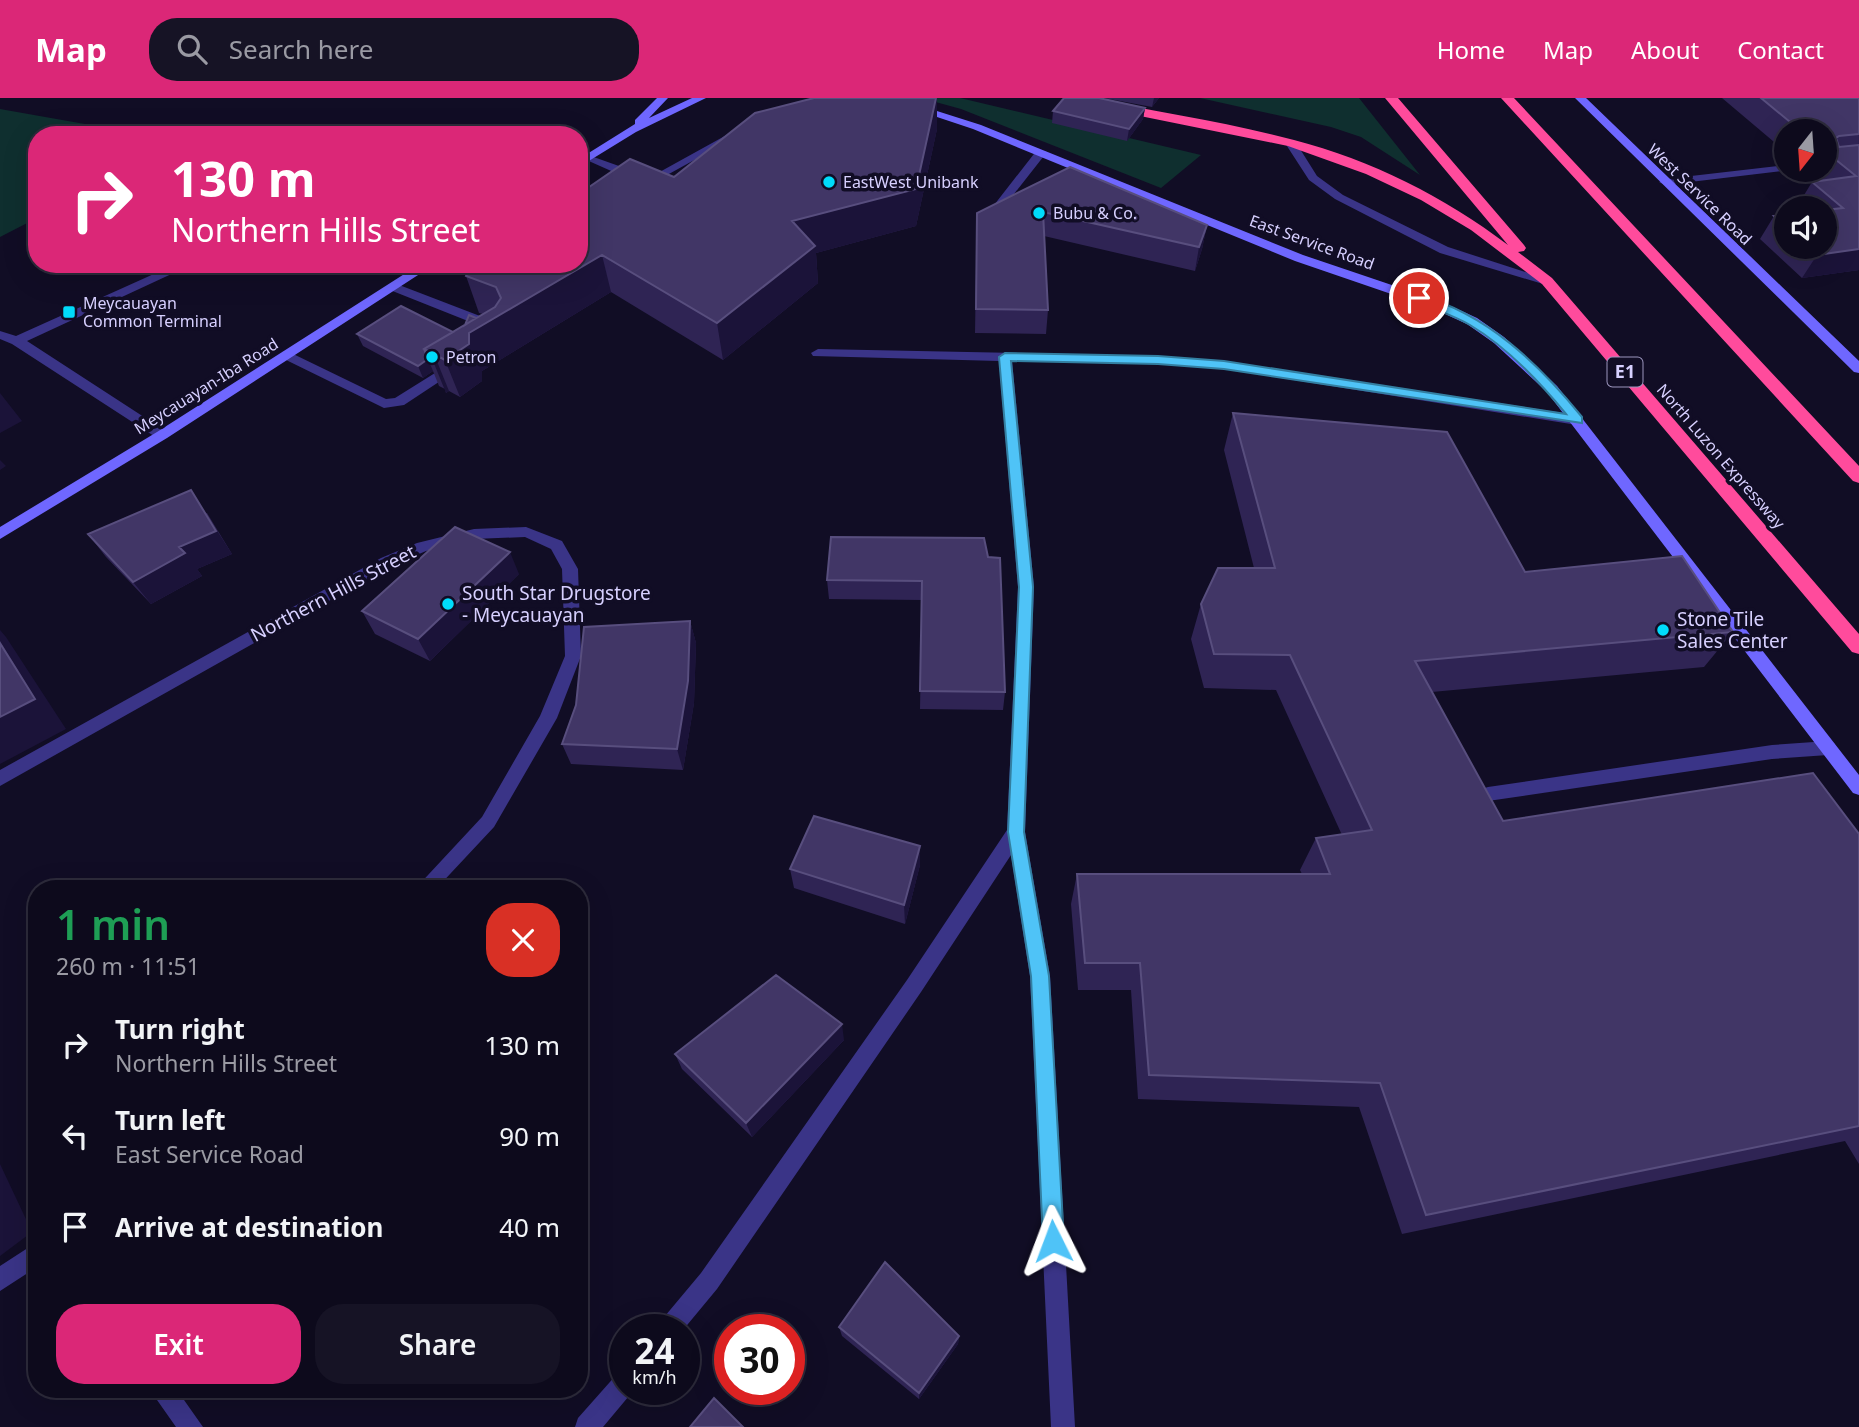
<!DOCTYPE html>
<meta charset="utf-8">
<style>
body{margin:0;font-family:"Noto Sans",sans-serif;background:#161325;color:#f1f3f6;height:100vh;display:flex;flex-direction:column;font-size:26px;white-space:nowrap}
*{box-sizing:border-box;margin:0}
p{font-size:23px;color:#9a9aa3}
.icon{flex:none;width:38px;height:38px;fill:none;stroke:currentColor;stroke-width:2;stroke-linecap:round;stroke-linejoin:round}
.map{position:relative;flex:1;overflow:hidden}
.panel{position:absolute;left:28px;top:782px;width:560px;height:518px;display:flex;flex-direction:column;background:#0d0a1c;border-radius:28px;box-shadow:0 7px 28px #0002,0 0 0 2px #2d2b3b}
.panel>*{flex:none}
.top-card{position:absolute;left:28px;top:28px;width:560px;height:147px;border-radius:28px;box-shadow:0 7px 28px #0002,0 0 0 2px #2d2b3b;background:#db2777;color:#fff;overflow:hidden}
.needle{width:46px;rotate:197deg}
.buttons{position:absolute;left:1774px;top:21px;display:grid;gap:14px}
.buttons a{display:grid;place-items:center;width:63px;height:63px;border-radius:50%;background:#0d0a1c;box-shadow:0 7px 28px #0002,0 0 0 2px #2d2b3b;font-size:35px}
.speed{position:absolute;left:609px;top:1216px;display:flex;gap:14px;font-size:35px;font-weight:700;text-align:center}
.speed>*{display:grid;place-content:center;width:91px;height:91px;border-radius:50%;background:#0d0a1c;box-shadow:0 7px 28px #0002,0 0 0 2px #2d2b3b;line-height:1}
.speed small{font-size:18px;font-weight:400}
.speed .limit{border:10px solid #d22;background:#fff;color:#111}
.pin{position:absolute;display:grid;place-items:center;width:60px;height:60px;color:#fff;margin:-30px;border:4px solid #fff;border-radius:50%;box-shadow:0 2px 7px #0007}
.me{position:absolute;width:77px;margin:-38px;rotate:357deg;stroke-linejoin:round;filter:drop-shadow(0 0 5px #0008)}
.turn{display:flex;align-items:center;gap:24px;height:147px;padding:0 28px;font-size:32px}
.turn .icon{width:91px;height:91px;stroke-width:2.5}
.turn b{display:block;font-size:49px;line-height:60px}
.round{display:grid;place-items:center;flex:none;width:74px;height:74px;border-radius:28px;background:#161325}
.summary{display:flex;align-items:center;justify-content:space-between;height:119px;padding:0 28px}
h1{font-size:42px;font-weight:600;line-height:52px;color:#1e9e55}
.action{display:flex;gap:14px;margin-top:auto;padding:14px 28px}
.action a{flex:1;height:80px;border-radius:28px;background:#db2777;color:#fff;font-size:28px;font-weight:600;line-height:80px;text-align:center}
.action a+a{background:#161325;color:#f1f3f6}
ul{padding:0;list-style:none}
li{display:flex;align-items:center;gap:21px;height:91px;padding:0 28px}
li div{flex:1}
li b{display:block;font-size:26px}
li em{font-style:normal}
header{display:flex;align-items:center;gap:42px;box-sizing:border-box;height:98px;padding:0 35px;background:#db2777;color:#fff}
header strong{font-size:33px}
nav{display:flex;gap:38px;margin-inline-start:auto;font-size:24px}
.search{width:490px;height:63px;background:#161325;display:flex;align-items:center;gap:18px;box-sizing:border-box;padding:0 24px;border-radius:28px;color:#9a9aa3;font-size:26px}
.map>svg:first-child{display:block}
.green{fill:#0f2f2f}
.lines{fill:none;stroke-linecap:round;stroke-linejoin:round}
.lane{fill:#3a3487;fill-rule:evenodd}
.street{fill:#3a3487;fill-rule:evenodd}
.secondary{fill:#6f67ff;fill-rule:evenodd}
.highway{fill:#ff4b9c;fill-rule:evenodd}
.wall{fill:#2f2454}
.shaded-wall{fill:#1b1339}
.building{fill:#413666;stroke:#584e7e;stroke-width:2}
.route{fill:#4fc3f7;stroke:#337fa1;stroke-width:2}
.poi-dot{fill:#00dbfb;stroke:#110d25;stroke-width:2.5}
.labels{text-anchor:middle;stroke-width:7;stroke-linejoin:round;paint-order:stroke}
.far-poi-label{font-size:16px;fill:#d7d0ff;stroke:#110d25;text-anchor:start}
.far-street-label{font-size:16px;fill:#d7d0ff;stroke:#110d25}
.shield{fill:#110d25;stroke:#9c96be;stroke-width:2}
.shield-label{font-size:18px;font-weight:bold;fill:#d7d0ff}
.street-label{font-size:19px;fill:#d7d0ff;stroke:#110d25}
.poi-label{font-size:19px;fill:#d7d0ff;stroke:#110d25;text-anchor:start}
</style>
<header>
<strong>Map</strong>
<div class="search"><svg class="icon" aria-label="search" viewBox="0 0 24 24"><circle cx="10" cy="10" r="6"/><path d="M15 15l6 6"/></svg>Search here</div>
<nav><a>Home</a><a>Map</a><a>About</a><a>Contact</a></nav>
</header>
<div class="map">
<svg width="1859" height="1329" viewBox="0 0 1859 1329">
<rect width="100%" height="100%" fill="#110d25"/>
<path class="green" d="M 921,0 L 960,0 L 1201,57 L 1161,90 L 961,11 Z
M 1200,0 L 1359,0 L 1420,77 L 1361,39 L 1331,29 Z
M 0,11 L 147,37 L 37,37 L 37,120 L 0,139 Z"/>
<g class="lines">
<path class="lane" d="M 732,34 L 737,37 L 736,39 L 658,82 L 618,76 L 582,60 L 588,57 L 633,73 L 656,76 Z
M 1287,43 L 1295,43 L 1317,78 L 1343,97 L 1448,149 L 1553,183 L 1547,187 L 1543,186 L 1440,155 L 1335,101 L 1309,82 L 1285,45 Z
M 1037,52 L 1047,54 L 999,115 L 991,115 L 991,111 Z
M 176,166 L 193,166 L 27,243 L 167,334 L 167,340 L 157,340 L 12,246 L 0,241 L 0,233 L 16,238 Z
M 394,185 L 493,223 L 494,226 L 488,230 L 483,229 L 390,192 L 388,189 Z
M 287,253 L 386,301 L 395,300 L 451,265 L 461,265 L 463,268 L 404,307 L 384,310 L 282,260 L 282,254 Z
M 1828,643 L 1834,645 L 1837,650 L 1834,655 L 1828,657 L 1772,661 L 1488,703 L 1482,701 L 1479,696 L 1482,691 L 1488,689 L 1772,647 Z"/>
<path class="street" d="M 1787,67 L 1787,72 L 1791,72 L 1665,87 L 1659,84 L 1665,81 Z
M 818,251 L 1158,258 L 1224,263 L 1577,317 L 1584,322 L 1577,327 L 1224,271 L 1158,266 L 1012,263 L 1034,489 L 1025,734 L 1050,878 L 1075,1329 L 1051,1329 L 1030,878 L 1011,757 L 921,894 L 717,1191 L 683,1232 L 656,1232 L 660,1224 L 701,1175 L 907,882 L 1007,732 L 1018,489 L 999,263 L 813,258 L 811,255 Z
M 526,429 L 562,443 L 578,471 L 581,558 L 557,620 L 494,729 L 436,791 L 415,791 L 482,719 L 540,618 L 565,558 L 562,471 L 551,451 L 525,439 L 474,441 L 426,453 L 391,468 L 0,688 L 0,672 L 381,460 L 417,445 L 474,431 Z
M 37,1144 L 37,1169 L 0,1193 L 0,1168 Z
M 625,1272 L 625,1292 L 634,1292 L 603,1329 L 575,1329 L 578,1320 L 617,1276 Z
M 150,1292 L 177,1292 L 203,1329 L 176,1329 Z"/>
<path class="secondary" d="M 657,0 L 668,0 L 649,20 L 692,0 L 706,0 L 636,34 L 579,69 L 579,61 L 635,26 L 635,22 Z
M 880,0 L 896,0 L 981,27 L 1303,157 L 1442,204 L 1477,220 L 1504,239 L 1557,288 L 1859,677 L 1859,697 L 1853,695 L 1547,294 L 1494,245 L 1467,226 L 1432,210 L 1295,163 L 973,31 Z
M 1575,0 L 1586,0 L 1859,263 L 1859,275 L 1854,274 Z
M 420,166 L 435,166 L 167,340 L 0,441 L 0,429 L 157,334 Z"/>
<path class="highway" d="M 1065,0 L 1090,0 C 1157,14 1227,24 1294,42 C 1371,62 1445,99 1508,147 L 1385,0 L 1398,0 L 1524,147 L 1526,150 L 1524,153 L 1518,154 L 1552,180 L 1859,536 L 1859,556 L 1852,554 L 1542,186 L 1471,132 L 1421,102 L 1366,76 L 1288,48 L 1071,4 Z
M 1501,0 L 1514,0 L 1859,368 L 1859,385 L 1853,383 Z"/>
</g>
<path class="wall" d="M 814,0 L 937,0 L 937,31 L 916,128 L 816,155 L 818,185 L 723,262 L 611,194 L 482,273 L 482,283 L 460,299 L 449,293 L 446,295 L 445,291 L 439,288 L 433,273 L 423,280 L 363,248 L 357,236 L 453,234 L 483,216 L 479,215 L 466,178 L 674,79 Z
M 1104,0 L 1159,0 L 1152,9 Z
M 1722,0 L 1859,0 L 1859,172 L 1802,180 L 1760,141 L 1774,118 L 1787,117 L 1787,149 L 1825,149 L 1825,110 L 1802,110 L 1798,107 L 1812,84 L 1820,83 L 1807,72 L 1825,72 L 1825,33 L 1787,33 L 1787,55 Z
M 1145,10 L 1143,21 L 1127,43 L 1052,25 L 1053,13 Z
M 1070,69 L 1207,127 L 1202,151 L 1195,173 L 1044,138 L 1048,212 L 1046,236 L 975,235 L 977,115 Z
M 1233,315 L 1525,474 L 1733,534 L 1704,569 L 1432,594 L 1503,723 L 1859,736 L 1859,1066 L 1845,1043 L 1402,1136 L 1359,1009 L 1138,1001 L 1131,892 L 1078,892 L 1071,806 L 1077,776 L 1302,776 L 1300,772 L 1316,740 L 1342,737 L 1276,592 L 1204,590 L 1191,541 L 1201,506 L 1254,470 L 1224,352 Z
M 207,415 L 232,456 L 197,471 L 202,478 L 151,506 L 106,459 L 88,436 Z
M 984,440 L 1005,594 L 1003,612 L 920,611 L 922,502 L 829,501 L 827,482 Z
M 519,476 L 430,563 L 375,536 L 362,513 Z
M 690,523 L 696,545 L 694,605 L 683,672 L 571,666 L 562,646 Z
M 920,767 L 905,826 L 794,790 L 790,771 Z
M 844,942 L 752,1039 L 682,971 L 675,956 Z
M 839,1229 L 959,1238 L 958,1246 L 919,1301 L 842,1238 Z"/>
<path class="shaded-wall" d="M 936,0 L 937,0 L 937,31 L 916,128 L 816,155 L 818,185 L 723,262 L 717,225 L 792,123 Z
M 1154,0 L 1159,0 L 1152,9 Z
M 1145,10 L 1143,21 L 1127,43 L 1129,31 Z
M 1207,127 L 1202,151 L 1195,173 L 1199,149 Z
M 1859,151 L 1859,172 L 1802,180 L 1817,157 Z
M 602,157 L 611,194 L 482,273 L 482,283 L 460,299 L 445,262 L 435,257 L 487,224 Z
M 434,256 L 449,293 L 446,295 L 431,258 Z
M 428,261 L 433,273 L 423,280 L 418,268 Z
M 0,295 L 22,323 L 0,335 Z
M 0,362 L 6,368 L 0,372 Z
M 191,392 L 232,456 L 197,471 L 202,478 L 151,506 L 133,484 Z
M 510,454 L 519,476 L 430,563 L 418,541 Z
M 690,523 L 696,545 L 694,605 L 683,672 L 677,651 Z
M 0,532 L 6,539 L 66,631 L 0,666 Z
M 920,748 L 920,767 L 905,826 L 904,807 Z
M 842,926 L 844,942 L 752,1039 L 746,1025 Z
M 0,1066 L 32,1134 L 0,1158 Z
M 959,1238 L 958,1246 L 919,1301 L 919,1295 Z"/>
<path class="building" d="M 814,0 L 936,0 L 916,91 L 792,123 L 815,148 L 717,225 L 602,157 L 469,235 L 469,246 L 445,262 L 434,256 L 431,258 L 432,255 L 424,251 L 495,209 L 501,200 L 496,189 L 466,178 L 471,166 L 579,166 L 579,96 L 630,61 L 674,79 L 755,15 Z
M 1064,0 L 1099,0 L 1145,10 L 1129,31 L 1053,13 Z
M 1761,0 L 1859,0 L 1859,36 L 1839,38 L 1836,40 L 1839,49 L 1859,47 L 1859,151 L 1817,157 L 1808,149 L 1825,149 L 1825,112 L 1843,110 L 1812,84 L 1856,78 L 1825,53 L 1825,33 L 1801,33 Z
M 1070,69 L 1207,127 L 1199,149 L 1043,114 L 1048,212 L 976,211 L 977,115 Z
M 1787,117 L 1787,130 L 1774,118 Z
M 401,208 L 453,234 L 424,251 L 428,261 L 418,268 L 357,236 Z
M 469,217 L 476,220 L 465,227 Z
M 1233,315 L 1447,334 L 1525,474 L 1682,458 L 1733,534 L 1415,563 L 1503,723 L 1813,675 L 1859,736 L 1859,1028 L 1426,1117 L 1380,985 L 1149,977 L 1140,865 L 1085,865 L 1077,776 L 1330,776 L 1316,740 L 1372,732 L 1290,557 L 1214,556 L 1201,506 L 1218,470 L 1275,470 Z
M 191,392 L 216,433 L 179,449 L 185,455 L 133,484 L 88,436 Z
M 455,429 L 510,454 L 418,541 L 362,513 Z
M 831,439 L 984,440 L 988,459 L 1000,460 L 1005,594 L 920,593 L 922,483 L 827,482 Z
M 690,523 L 688,583 L 677,651 L 562,646 L 576,607 L 584,529 Z
M 0,545 L 35,601 L 0,619 Z
M 814,718 L 920,748 L 904,807 L 790,771 Z
M 776,877 L 842,926 L 746,1025 L 675,956 Z
M 885,1164 L 959,1238 L 919,1295 L 839,1229 Z
M 714,1300 L 743,1329 L 690,1329 Z"/>
<path class="route" d="M 1419,197 C 1487,216 1538,265 1582,319 L 1582,325 L 1224,271 L 1158,266 L 1011,263 L 1033,489 L 1024,734 L 1049,878 L 1064,1143 L 1061,1151 L 1053,1153 L 1046,1151 L 1043,1143 L 1031,878 L 1008,734 L 1019,489 L 999,259 L 1005,255 L 1158,258 L 1224,263 L 1566,316 C 1539,283 1507,249 1470,227 C 1453,217 1433,211 1415,203 L 1415,198 Z"/>
<g class="poi-dot">
<circle cx="829" cy="84" r="7"/>
<circle cx="1039" cy="115" r="7"/>
<rect x="62" y="207" width="14" height="14" rx="3.5"/>
<circle cx="432" cy="259" r="7"/>
<circle cx="448" cy="506" r="7"/>
<circle cx="1663" cy="532" r="7"/>
</g>
<g class="labels">
<g class="far-poi-label">
<text x="843" y="90">EastWest Unibank</text>
<text x="1053" y="121">Bubu &amp; Co.</text>
<text x="83" y="211">Meycauayan<tspan x="83" dy="18">Common Terminal</tspan></text>
<text x="446" y="265">Petron</text>
</g>
<g class="far-street-label">
<text transform="translate(1700 96) rotate(44)" y="6">West Service Road</text>
<text transform="translate(1312 144) rotate(20)" y="6">East Service Road</text>
<text transform="translate(206 288) rotate(-32)" y="6">Meycauayan-Iba Road</text>
<text transform="translate(1721 358) rotate(49)" y="6">North Luzon Expressway</text>
</g>
<rect class="shield" x="1607.5" y="259.5" width="35" height="29" rx="5"/>
<g class="shield-label">
<text x="1625" y="280">E1</text>
</g>
<g class="street-label">
<text transform="translate(333 495) rotate(-28)" y="7">Northern Hills Street</text>
</g>
<g class="poi-label">
<text x="462" y="502">South Star Drugstore<tspan x="462" dy="22">- Meycauayan</tspan></text>
<text x="1677" y="528">Stone Tile<tspan x="1677" dy="22">Sales Center</tspan></text>
</g>
</g>
</svg>
<div class="buttons">
<a><svg class="needle" viewBox="-14 -14 28 28"><path d="M0-13l5 13h-10z" fill="#e53935"/><path d="M0 13l5-13h-10z" fill="#9a9aa3"/></svg></a>
<a><svg class="icon" aria-label="sound" viewBox="0 0 24 24"><path d="M4 9h4l5-4v14l-5-4H4zM17 9q2 3 0 6"/></svg></a>
</div>
<div class="speed"><div>24<small>km/h</small></div><div class="limit">30</div></div>
<div class="pin" style="left:1419px;top:200px;background:#d93025"><svg class="icon" aria-label="arrive" viewBox="0 0 24 24"><path d="M6 21V4h12l-3 4 3 4H6"/></svg></div>
<svg class="me" style="left:1053px;top:1143px" viewBox="-20 -20 40 40"><path d="M0-17L14 15 0 8-14 15z" fill="#4fc3f7" stroke="#fff" stroke-width="4"/></svg>
<div class="top-card">
<div class="turn"><svg class="icon" aria-label="right" viewBox="0 0 24 24"><path d="M7 20v-9h11M14 6l5 5-5 5"/></svg><div><b>130 m</b>Northern Hills Street</div></div>
</div>
<section class="panel">
<div class="summary"><div><h1>1 min</h1><p>260 m · 11:51</p></div><a class="round" style="background:#d93025;color:#fff"><svg class="icon" aria-label="close" viewBox="0 0 24 24"><path d="M6 6l12 12M18 6L6 18"/></svg></a></div>
<ul>
<li><svg class="icon" aria-label="right" viewBox="0 0 24 24"><path d="M7 20v-9h11M14 6l5 5-5 5"/></svg><div><b>Turn right</b><p>Northern Hills Street</p></div><em>130 m</em></li>
<li><svg class="icon" aria-label="left" viewBox="0 0 24 24"><path d="M17 20v-9H6M10 6l-5 5 5 5"/></svg><div><b>Turn left</b><p>East Service Road</p></div><em>90 m</em></li>
<li><svg class="icon" aria-label="arrive" viewBox="0 0 24 24"><path d="M6 21V4h12l-3 4 3 4H6"/></svg><div><b>Arrive at destination</b></div><em>40 m</em></li>
</ul>
<div class="action"><a>Exit</a><a>Share</a></div>
</section>
</div>
